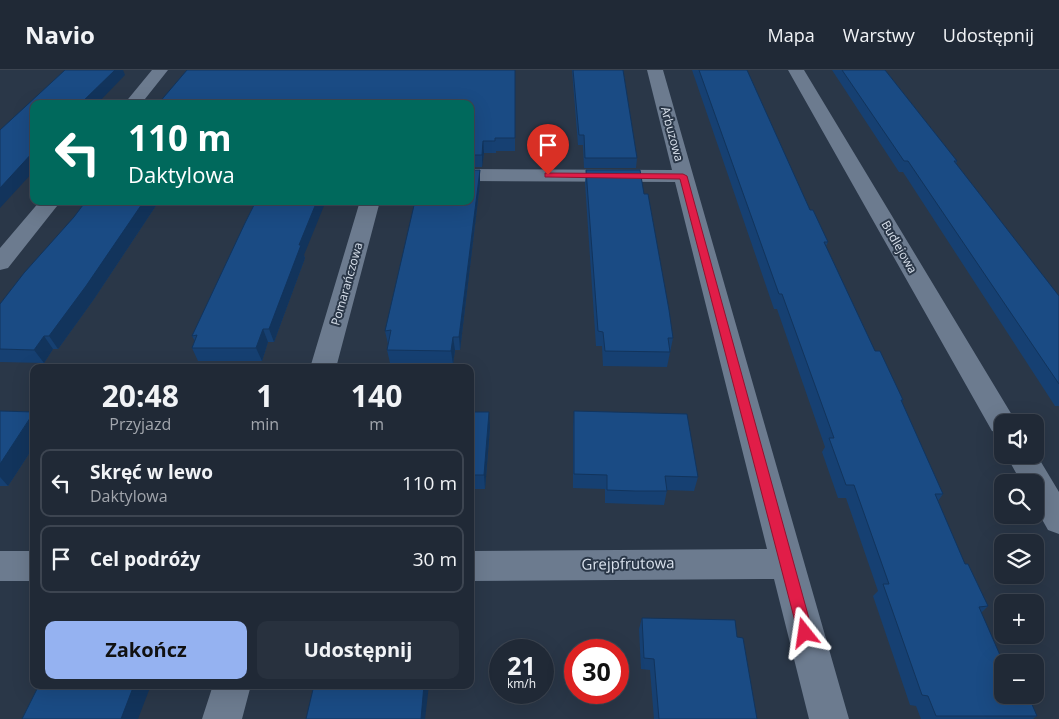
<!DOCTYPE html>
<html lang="pl">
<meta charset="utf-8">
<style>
body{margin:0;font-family:"Open Sans",sans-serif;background:#28313e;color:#f1f3f6;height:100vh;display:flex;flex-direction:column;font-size:19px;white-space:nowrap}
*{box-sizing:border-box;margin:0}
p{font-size:16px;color:#a2a6ad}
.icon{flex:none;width:28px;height:28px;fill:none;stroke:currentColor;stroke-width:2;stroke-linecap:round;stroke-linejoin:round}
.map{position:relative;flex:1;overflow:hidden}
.details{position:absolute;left:30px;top:294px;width:444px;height:325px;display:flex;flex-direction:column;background:#202936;border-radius:10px;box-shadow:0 5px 20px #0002,0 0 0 1px #3d4551}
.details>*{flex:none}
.top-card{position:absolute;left:30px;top:30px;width:444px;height:105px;border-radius:10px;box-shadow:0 5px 20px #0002,0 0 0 1px #3d4551;background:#00695c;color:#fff;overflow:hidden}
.controls{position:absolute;left:994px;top:344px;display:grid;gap:10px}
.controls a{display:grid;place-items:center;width:50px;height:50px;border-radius:10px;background:#202936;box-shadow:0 5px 20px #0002,0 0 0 1px #3d4551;font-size:25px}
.speed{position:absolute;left:489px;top:569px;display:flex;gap:10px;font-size:25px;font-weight:700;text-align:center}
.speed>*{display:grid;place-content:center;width:65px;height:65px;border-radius:50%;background:#202936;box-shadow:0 5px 20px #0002,0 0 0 1px #3d4551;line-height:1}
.speed small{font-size:12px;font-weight:400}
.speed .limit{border:8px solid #d22;background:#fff;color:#111}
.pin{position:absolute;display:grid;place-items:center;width:42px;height:42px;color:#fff;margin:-51px -21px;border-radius:50% 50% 50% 0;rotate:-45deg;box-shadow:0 0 5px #0007}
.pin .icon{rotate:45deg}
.me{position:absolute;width:55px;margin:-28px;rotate:345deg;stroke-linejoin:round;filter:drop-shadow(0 0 4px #0008)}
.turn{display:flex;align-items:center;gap:18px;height:105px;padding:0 15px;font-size:22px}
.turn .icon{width:65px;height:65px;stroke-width:2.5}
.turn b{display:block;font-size:35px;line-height:42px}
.eta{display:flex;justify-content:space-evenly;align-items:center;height:85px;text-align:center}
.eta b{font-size:30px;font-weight:700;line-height:35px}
.button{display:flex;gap:10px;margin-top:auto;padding:10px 15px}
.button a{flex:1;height:58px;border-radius:10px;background:#95b2f1;color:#111;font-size:20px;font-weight:700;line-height:58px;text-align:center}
.button a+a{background:#28313e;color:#f1f3f6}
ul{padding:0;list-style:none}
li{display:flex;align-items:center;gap:15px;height:68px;margin:0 10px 8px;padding:0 5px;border:2px solid #3d4551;border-radius:10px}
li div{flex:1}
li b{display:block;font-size:19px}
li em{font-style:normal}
header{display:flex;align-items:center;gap:30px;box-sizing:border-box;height:70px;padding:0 25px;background:#202936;border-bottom:1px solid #3d4551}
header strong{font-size:24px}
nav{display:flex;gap:28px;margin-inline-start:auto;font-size:18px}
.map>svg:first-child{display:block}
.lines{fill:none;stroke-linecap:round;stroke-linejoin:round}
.street{fill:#6c7b8f;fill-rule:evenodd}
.wall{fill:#164072}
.shaded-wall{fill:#12345c}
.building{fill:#1a4b84;stroke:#12345c}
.route{fill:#e11d48;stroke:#92132f}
.labels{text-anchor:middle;stroke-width:4;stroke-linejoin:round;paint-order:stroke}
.street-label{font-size:12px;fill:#d9e1ec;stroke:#2a3748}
.near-street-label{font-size:15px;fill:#d9e1ec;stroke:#2a3748}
</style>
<header>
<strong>Navio</strong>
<nav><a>Mapa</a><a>Warstwy</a><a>Udostępnij</a></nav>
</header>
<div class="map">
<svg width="1059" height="649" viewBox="0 0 1059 649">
<rect width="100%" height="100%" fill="#2a3748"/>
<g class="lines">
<path class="street" d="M 152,0 L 168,0 L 141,34 L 124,34 Z
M 647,0 L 663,0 L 849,649 L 809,649 L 774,509 L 470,511 L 470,481 L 767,479 L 675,112 L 470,111 L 470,99 L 672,100 Z
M 788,0 L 804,0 L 1012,345 L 1016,352 L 1002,352 L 1002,364 L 992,361 Z
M 40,131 L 61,131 L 8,198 L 0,200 L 0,178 Z
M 360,131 L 380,131 L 336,298 L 310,298 Z
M 1035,382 L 1059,422 L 1059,464 L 1048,460 L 1035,437 L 1035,412 L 1021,412 L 1006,385 L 1035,385 Z
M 0,481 L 34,481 L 34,511 L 0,511 Z
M 213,615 L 251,615 L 242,649 L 202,649 Z"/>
</g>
<path class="wall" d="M 515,0 L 515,81 L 496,81 L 496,83 L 484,83 L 482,97 L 470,97 L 470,34 Z
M 572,0 L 623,0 L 637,88 L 636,98 L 584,98 L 583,75 L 578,75 Z
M 692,0 L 747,0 L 810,140 L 828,172 L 826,176 L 875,281 L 903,330 L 902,332 L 943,424 L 938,431 L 965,494 L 988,536 L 981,543 L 1002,625 L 1037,646 L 1033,649 L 921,649 L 916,636 L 910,635 L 873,526 L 878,521 L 846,428 L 838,428 L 822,382 L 825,377 L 777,239 L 774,239 Z
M 832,0 L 885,0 L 957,91 L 956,94 L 1059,226 L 1059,336 L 1055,336 L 903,102 L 899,102 Z
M 480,100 L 480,113 L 460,280 L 455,280 L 453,294 L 390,293 L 387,280 L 388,274 L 385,261 Z
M 586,100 L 644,124 L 673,268 L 667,297 L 603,296 L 602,276 L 596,276 L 585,113 Z
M 86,131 L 159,131 L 94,229 L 58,279 L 53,279 L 44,293 L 0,292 L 0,234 L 74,147 Z
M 304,185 L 305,188 L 274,272 L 268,272 L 262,291 L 198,291 L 192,278 L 195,271 L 192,266 Z
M 0,341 L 34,342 L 34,376 L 8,416 L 0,416 Z
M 574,341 L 698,407 L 694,421 L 667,420 L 664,435 L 633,434 L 605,433 L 605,419 L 573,418 L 573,356 Z
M 470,342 L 490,357 L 485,419 L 470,419 Z
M 642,548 L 737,567 L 757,649 L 654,649 L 650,600 L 641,599 L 639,559 Z"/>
<path class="shaded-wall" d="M 115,0 L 123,0 L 125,5 L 97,34 L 80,34 Z
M 483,71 L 484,83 L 482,97 L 482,85 Z
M 34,81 L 34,101 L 0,138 L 0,118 Z
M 480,100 L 480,113 L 460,280 L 459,267 Z
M 144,131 L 159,131 L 94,229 L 58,279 L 49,266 Z
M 317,131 L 326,131 L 304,185 L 305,188 L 274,272 L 269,259 L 299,175 Z
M 263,259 L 268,272 L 262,291 L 256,278 Z
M 44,266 L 53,279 L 44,293 L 34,280 Z
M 453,267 L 455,280 L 453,294 L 451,281 Z
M 489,342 L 490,357 L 485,419 L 484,405 Z
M 34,343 L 34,376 L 8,416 L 0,407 L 0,394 Z
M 134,615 L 151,615 L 138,649 L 121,649 Z
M 424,615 L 429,615 L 425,649 L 421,649 Z"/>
<path class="building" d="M 65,0 L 115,0 L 80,34 L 34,34 L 34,81 L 0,118 L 0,60 Z
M 187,0 L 515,0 L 515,68 L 495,68 L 495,71 L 483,71 L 482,85 L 470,85 L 470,34 L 158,34 Z
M 573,0 L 623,0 L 637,88 L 585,88 L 584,65 L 579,65 Z
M 699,0 L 747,0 L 810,140 L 813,140 L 828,172 L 824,172 L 875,281 L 880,281 L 903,330 L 901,330 L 943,424 L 935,424 L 965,494 L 968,494 L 988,536 L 979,537 L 1003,592 L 1002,592 L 1002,625 L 1028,625 L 1037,646 L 936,646 L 928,626 L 922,625 L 883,514 L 889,514 L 854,415 L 846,415 L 829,368 L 834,368 L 782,224 L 779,224 Z
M 842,0 L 885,0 L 957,91 L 954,91 L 1059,226 L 1059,314 L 908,91 L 904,91 Z
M 470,100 L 480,100 L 459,267 L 453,267 L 451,281 L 387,280 L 391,260 L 385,261 L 415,131 L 470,131 Z
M 586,100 L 640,100 L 644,124 L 648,124 L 669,240 L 673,268 L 668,268 L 670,282 L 605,281 L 603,262 L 598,261 Z
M 86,131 L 144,131 L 86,216 L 49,266 L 44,266 L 34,280 L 0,279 L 0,234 L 24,203 L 74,147 Z
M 256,131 L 317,131 L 299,175 L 301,175 L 269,259 L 263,259 L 256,278 L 192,278 L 197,265 L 192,266 L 245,153 Z
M 0,341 L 34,342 L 0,394 Z
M 574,341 L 687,344 L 698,407 L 665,406 L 667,421 L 635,421 L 607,420 L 607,405 L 574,404 Z
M 470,342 L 489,342 L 484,405 L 470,405 Z
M 642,548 L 735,550 L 737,567 L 743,568 L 757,649 L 659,649 L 654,589 L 644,588 Z
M 39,615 L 134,615 L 121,649 L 22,649 Z
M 314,615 L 424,615 L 421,649 L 306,649 Z"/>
<path class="route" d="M 545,103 L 683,104 L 687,106 L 813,563 L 811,568 L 805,570 L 800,568 L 798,563 L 680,109 L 548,107 L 545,107 Z"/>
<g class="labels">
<g class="street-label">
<text transform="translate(672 64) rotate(75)" y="4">Arbuzowa</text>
<text transform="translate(899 177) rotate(60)" y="4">Budlejowa</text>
<text transform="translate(347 214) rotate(-74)" y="4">Pomarańczowa</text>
</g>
<g class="near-street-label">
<text transform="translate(628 494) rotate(-1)" y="5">Grejpfrutowa</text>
</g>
</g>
</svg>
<div class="controls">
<a><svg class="icon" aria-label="sound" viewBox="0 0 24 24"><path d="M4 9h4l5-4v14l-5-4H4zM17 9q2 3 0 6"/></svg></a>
<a><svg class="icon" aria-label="search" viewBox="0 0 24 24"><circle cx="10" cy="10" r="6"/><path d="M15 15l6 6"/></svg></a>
<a><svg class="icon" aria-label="layers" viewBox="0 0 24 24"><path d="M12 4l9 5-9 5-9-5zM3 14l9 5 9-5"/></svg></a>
<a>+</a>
<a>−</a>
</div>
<div class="speed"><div>21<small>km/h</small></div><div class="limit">30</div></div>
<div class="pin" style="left:548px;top:105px;background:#d93025"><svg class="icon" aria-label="arrive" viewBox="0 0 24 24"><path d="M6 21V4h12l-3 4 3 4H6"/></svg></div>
<svg class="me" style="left:805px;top:563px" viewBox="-20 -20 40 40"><path d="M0-17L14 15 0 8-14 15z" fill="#e11d48" stroke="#fff" stroke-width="4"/></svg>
<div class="top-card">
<div class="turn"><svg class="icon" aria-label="left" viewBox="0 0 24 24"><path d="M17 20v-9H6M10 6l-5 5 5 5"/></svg><div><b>110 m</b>Daktylowa</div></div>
</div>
<section class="details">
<div class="eta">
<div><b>20:48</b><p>Przyjazd</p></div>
<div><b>1</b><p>min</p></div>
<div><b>140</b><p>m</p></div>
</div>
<ul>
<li><svg class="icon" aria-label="left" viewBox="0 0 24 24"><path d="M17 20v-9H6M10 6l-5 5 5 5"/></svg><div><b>Skręć w lewo</b><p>Daktylowa</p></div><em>110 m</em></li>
<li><svg class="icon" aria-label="arrive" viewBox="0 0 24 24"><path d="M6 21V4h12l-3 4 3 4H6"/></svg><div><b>Cel podróży</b></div><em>30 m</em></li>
</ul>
<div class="button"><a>Zakończ</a><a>Udostępnij</a></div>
</section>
</div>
